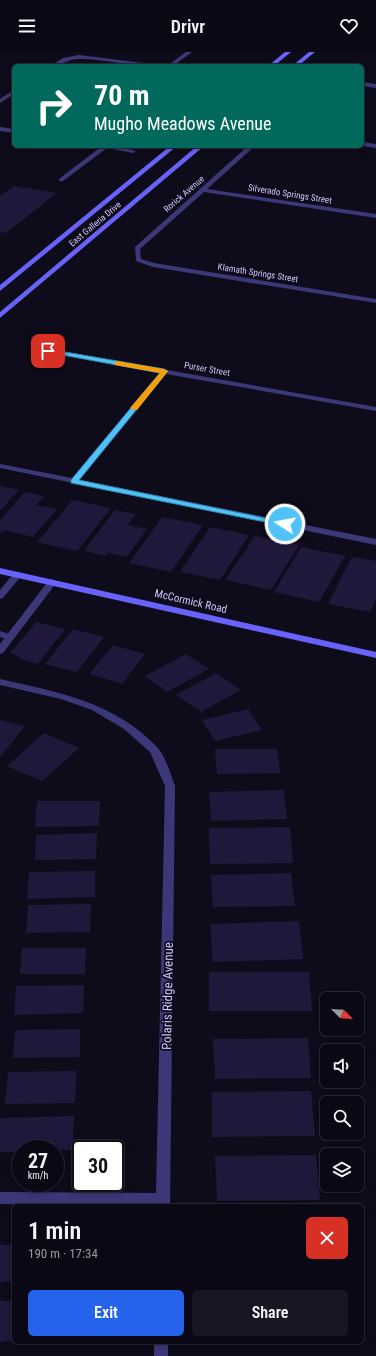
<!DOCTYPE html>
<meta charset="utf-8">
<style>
body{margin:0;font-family:"Roboto Condensed",sans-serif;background:#181622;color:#f1f3f6;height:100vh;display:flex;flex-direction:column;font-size:15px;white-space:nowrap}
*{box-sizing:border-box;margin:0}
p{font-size:13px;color:#999aa0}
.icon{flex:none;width:22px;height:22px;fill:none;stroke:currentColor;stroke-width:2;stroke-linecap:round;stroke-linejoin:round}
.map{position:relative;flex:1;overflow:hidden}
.sheet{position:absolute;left:12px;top:1152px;width:352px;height:140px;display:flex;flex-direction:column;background:#0a0814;border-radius:6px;box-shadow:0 2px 6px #0003,0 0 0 1px #2a2934}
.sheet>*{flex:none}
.top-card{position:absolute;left:12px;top:12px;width:352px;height:84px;border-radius:6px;box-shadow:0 2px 6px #0003,0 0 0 1px #2a2934;background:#00695c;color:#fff;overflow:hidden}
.needle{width:26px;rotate:114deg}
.fabs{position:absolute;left:320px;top:940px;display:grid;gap:8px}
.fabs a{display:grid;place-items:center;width:44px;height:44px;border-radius:6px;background:#0a0814;box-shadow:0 2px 6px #0003,0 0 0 1px #2a2934;font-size:20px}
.speed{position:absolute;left:12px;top:1088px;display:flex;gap:8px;font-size:20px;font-weight:700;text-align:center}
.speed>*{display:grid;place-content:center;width:52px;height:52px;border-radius:50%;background:#0a0814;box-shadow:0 2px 6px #0003,0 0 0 1px #2a2934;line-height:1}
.speed small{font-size:10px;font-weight:400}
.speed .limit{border:2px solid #111;border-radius:6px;background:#fff;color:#111}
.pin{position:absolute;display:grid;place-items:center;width:34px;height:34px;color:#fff;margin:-17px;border-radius:8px;box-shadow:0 2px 6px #0006}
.me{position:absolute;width:44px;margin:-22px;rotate:281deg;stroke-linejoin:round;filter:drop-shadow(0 0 3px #0008)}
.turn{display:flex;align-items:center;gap:14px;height:84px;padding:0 16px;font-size:18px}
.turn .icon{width:52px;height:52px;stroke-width:2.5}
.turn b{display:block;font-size:28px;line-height:34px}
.round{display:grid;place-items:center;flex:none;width:42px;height:42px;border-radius:6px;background:#181622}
.summary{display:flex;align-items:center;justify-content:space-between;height:68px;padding:0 16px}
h1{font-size:24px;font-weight:600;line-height:30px}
.primary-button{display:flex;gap:8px;margin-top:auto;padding:8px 16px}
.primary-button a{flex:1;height:46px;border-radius:6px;background:#2563eb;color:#fff;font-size:16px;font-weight:600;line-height:46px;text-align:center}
.primary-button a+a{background:#181622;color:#f1f3f6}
header{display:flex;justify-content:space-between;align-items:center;height:52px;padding:0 16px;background:#0a0814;font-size:18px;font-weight:600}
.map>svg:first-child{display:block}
.building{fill:#20183b}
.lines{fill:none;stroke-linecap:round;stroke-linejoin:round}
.lane{fill:#3c3878;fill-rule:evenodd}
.street{fill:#3c3878;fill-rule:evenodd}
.secondary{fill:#6962f9;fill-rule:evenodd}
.route{fill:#4fc3f7;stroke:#337fa1}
.slow{fill:#f59e0b}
.labels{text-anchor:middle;stroke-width:3.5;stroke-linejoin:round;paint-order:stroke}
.far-street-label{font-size:9px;fill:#cec7fd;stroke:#0e0b1a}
.street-label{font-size:11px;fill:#cec7fd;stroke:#0e0b1a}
.near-street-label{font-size:13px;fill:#cec7fd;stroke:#0e0b1a}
</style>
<header><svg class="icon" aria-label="menu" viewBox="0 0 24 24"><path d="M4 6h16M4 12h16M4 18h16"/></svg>Drivr<svg class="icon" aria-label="heart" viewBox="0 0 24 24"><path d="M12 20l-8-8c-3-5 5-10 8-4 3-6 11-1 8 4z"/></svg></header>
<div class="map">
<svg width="376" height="1304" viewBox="0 0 376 1304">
<rect width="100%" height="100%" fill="#0e0b1a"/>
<path class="building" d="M 14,134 L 57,141 L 6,181 L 0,180 L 0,144 Z
M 0,434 L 19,438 L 0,459 Z
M 25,440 L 44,444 L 36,453 L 57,457 L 33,485 L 5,478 L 3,481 L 0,480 L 0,468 Z
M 73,448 L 111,456 L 77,499 L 37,490 Z
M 115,458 L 136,462 L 128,473 L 147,477 L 127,505 L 108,501 L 106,504 L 84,499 Z
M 162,465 L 203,473 L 171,520 L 129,511 Z
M 210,475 L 249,483 L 220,528 L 180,520 Z
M 255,484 L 299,493 L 271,538 L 225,528 Z
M 301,495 L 345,504 L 319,550 L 274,540 Z
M 352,505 L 376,509 L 376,547 L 370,560 L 328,552 Z
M 36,570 L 65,577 L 38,612 L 17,606 L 19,604 L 10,601 Z
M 73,577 L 104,585 L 77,620 L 45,612 Z
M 113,593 L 145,602 L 122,632 L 89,622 Z
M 186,602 L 209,617 L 167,640 L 145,624 Z
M 216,621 L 241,638 L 201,660 L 176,643 Z
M 248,657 L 262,678 L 215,689 L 202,668 Z
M 0,668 L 25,674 L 0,705 Z
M 44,681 L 79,696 L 42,729 L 7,714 Z
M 215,697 L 277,697 L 280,721 L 217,722 Z
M 284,738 L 287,767 L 211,769 L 209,740 Z
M 37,749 L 100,749 L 99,774 L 35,775 Z
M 290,775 L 293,811 L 210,812 L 209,776 Z
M 97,781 L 96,807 L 35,808 L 36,783 Z
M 95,819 L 95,845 L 27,847 L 29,820 Z
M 291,821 L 295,854 L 213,855 L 211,823 Z
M 91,852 L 90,880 L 26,881 L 28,853 Z
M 299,869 L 303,907 L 213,910 L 210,872 Z
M 22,896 L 86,896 L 85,922 L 20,922 Z
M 209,920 L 309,920 L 312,959 L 209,959 Z
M 84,933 L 83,961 L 14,963 L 16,934 Z
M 80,977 L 80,1005 L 13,1006 L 15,978 Z
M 308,986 L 311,1026 L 215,1027 L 213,987 Z
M 76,1019 L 75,1051 L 5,1052 L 8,1020 Z
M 311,1039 L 315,1084 L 212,1085 L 212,1040 Z
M 74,1064 L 73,1098 L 21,1097 L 21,1100 L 0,1100 L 0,1066 Z
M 316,1103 L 320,1148 L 217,1149 L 215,1104 Z
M 0,1193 L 14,1193 L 14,1229 L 0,1230 Z
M 0,1249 L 14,1249 L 14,1289 L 0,1290 Z"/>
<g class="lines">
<path class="lane" d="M 0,579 L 13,583 L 15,585 L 10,588 L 0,585 Z"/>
<path class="street" d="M 186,0 L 192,0 L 173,14 L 167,14 Z
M 79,3 L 151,12 L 154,14 C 129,14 104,7 80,7 C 69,6 61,14 50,14 L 63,6 Z
M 362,30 L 376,32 L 376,36 L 362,34 Z
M 14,38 L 14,42 L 0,51 L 0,47 Z
M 0,75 L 14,77 L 14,81 L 0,79 Z
M 362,90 L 376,92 L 376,96 L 362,94 Z
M 102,94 L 116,94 L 136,99 L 133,101 L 107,96 L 63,129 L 59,129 L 59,127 Z
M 248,94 L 255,94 L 207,137 L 376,162 L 376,166 L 204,140 L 140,197 L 141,207 L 154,211 L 376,247 L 376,251 L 153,215 L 136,209 L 135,195 Z
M 31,294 L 376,355 L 376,359 L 166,322 L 80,428 L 376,487 L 376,493 L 0,416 L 0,412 L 72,426 L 159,321 L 34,298 L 30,296 Z
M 17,520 L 22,523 L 3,546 L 0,547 L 0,538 L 14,521 Z
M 52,527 L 57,530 L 3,601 L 0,602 L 0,592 L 49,528 Z
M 0,627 C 57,640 115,650 157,695 C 165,703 171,723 175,734 L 170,1154 L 0,1152 L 0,1140 L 156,1141 L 165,734 L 150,700 L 124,677 L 92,658 L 61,647 L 0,633 Z
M 154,1290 L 168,1290 L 168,1304 L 154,1304 Z"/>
<path class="secondary" d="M 285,0 L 291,0 L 274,14 L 268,14 Z
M 309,0 L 315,0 L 298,14 L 292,14 Z
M 170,94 L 177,94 L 0,239 L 0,233 Z
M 197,94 L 204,94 L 0,266 L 0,260 Z
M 0,516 L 376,600 L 376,606 L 0,522 Z"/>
</g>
<path class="route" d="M 48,297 L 164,317 L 168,319 L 79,428 L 285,470 L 288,470 L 288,474 L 285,474 L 71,431 L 71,428 L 160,321 L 46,300 L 46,298 Z"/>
<path class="slow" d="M 117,309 L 164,317 L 168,319 L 137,358 L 134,358 L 130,356 L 160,321 L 115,313 L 114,311 Z"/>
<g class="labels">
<g class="far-street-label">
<text transform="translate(184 142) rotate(-41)" y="3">Rorick Avenue</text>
<text transform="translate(290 142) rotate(9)" y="3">Silverado Springs Street</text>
<text transform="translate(95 172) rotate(-40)" y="3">East Galleria Drive</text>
<text transform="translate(258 221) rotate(9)" y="3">Klamath Springs Street</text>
<text transform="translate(207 317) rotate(10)" y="3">Purser Street</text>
</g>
<g class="street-label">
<text transform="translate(191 549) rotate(13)" y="4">McCormick Road</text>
</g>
<g class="near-street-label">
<text transform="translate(167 944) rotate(-89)" y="5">Polaris Ridge Avenue</text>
</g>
</g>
</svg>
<div class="fabs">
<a><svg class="needle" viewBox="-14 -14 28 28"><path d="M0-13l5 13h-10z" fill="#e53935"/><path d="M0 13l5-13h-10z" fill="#999aa0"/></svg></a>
<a><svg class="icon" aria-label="sound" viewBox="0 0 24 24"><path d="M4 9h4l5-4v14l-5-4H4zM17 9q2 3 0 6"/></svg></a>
<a><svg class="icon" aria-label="search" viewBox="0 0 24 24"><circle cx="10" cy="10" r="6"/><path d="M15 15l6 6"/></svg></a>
<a><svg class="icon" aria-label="layers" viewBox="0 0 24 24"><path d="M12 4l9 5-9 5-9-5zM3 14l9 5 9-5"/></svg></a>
</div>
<div class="speed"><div>27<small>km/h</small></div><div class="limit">30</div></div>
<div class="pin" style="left:48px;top:299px;background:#d93025"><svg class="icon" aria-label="arrive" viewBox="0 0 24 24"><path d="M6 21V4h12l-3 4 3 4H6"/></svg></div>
<svg class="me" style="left:285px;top:472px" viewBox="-20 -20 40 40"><circle r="17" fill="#4fc3f7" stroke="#fff" stroke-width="3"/><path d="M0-11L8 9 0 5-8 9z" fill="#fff"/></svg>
<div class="top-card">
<div class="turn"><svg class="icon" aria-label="right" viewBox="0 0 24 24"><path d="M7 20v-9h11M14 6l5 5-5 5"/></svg><div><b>70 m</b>Mugho Meadows Avenue</div></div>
</div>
<section class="sheet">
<div class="summary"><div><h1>1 min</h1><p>190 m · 17:34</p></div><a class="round" style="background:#d93025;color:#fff"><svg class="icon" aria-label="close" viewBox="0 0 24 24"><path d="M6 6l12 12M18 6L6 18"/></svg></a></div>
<div class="primary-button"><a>Exit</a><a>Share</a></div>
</section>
</div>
